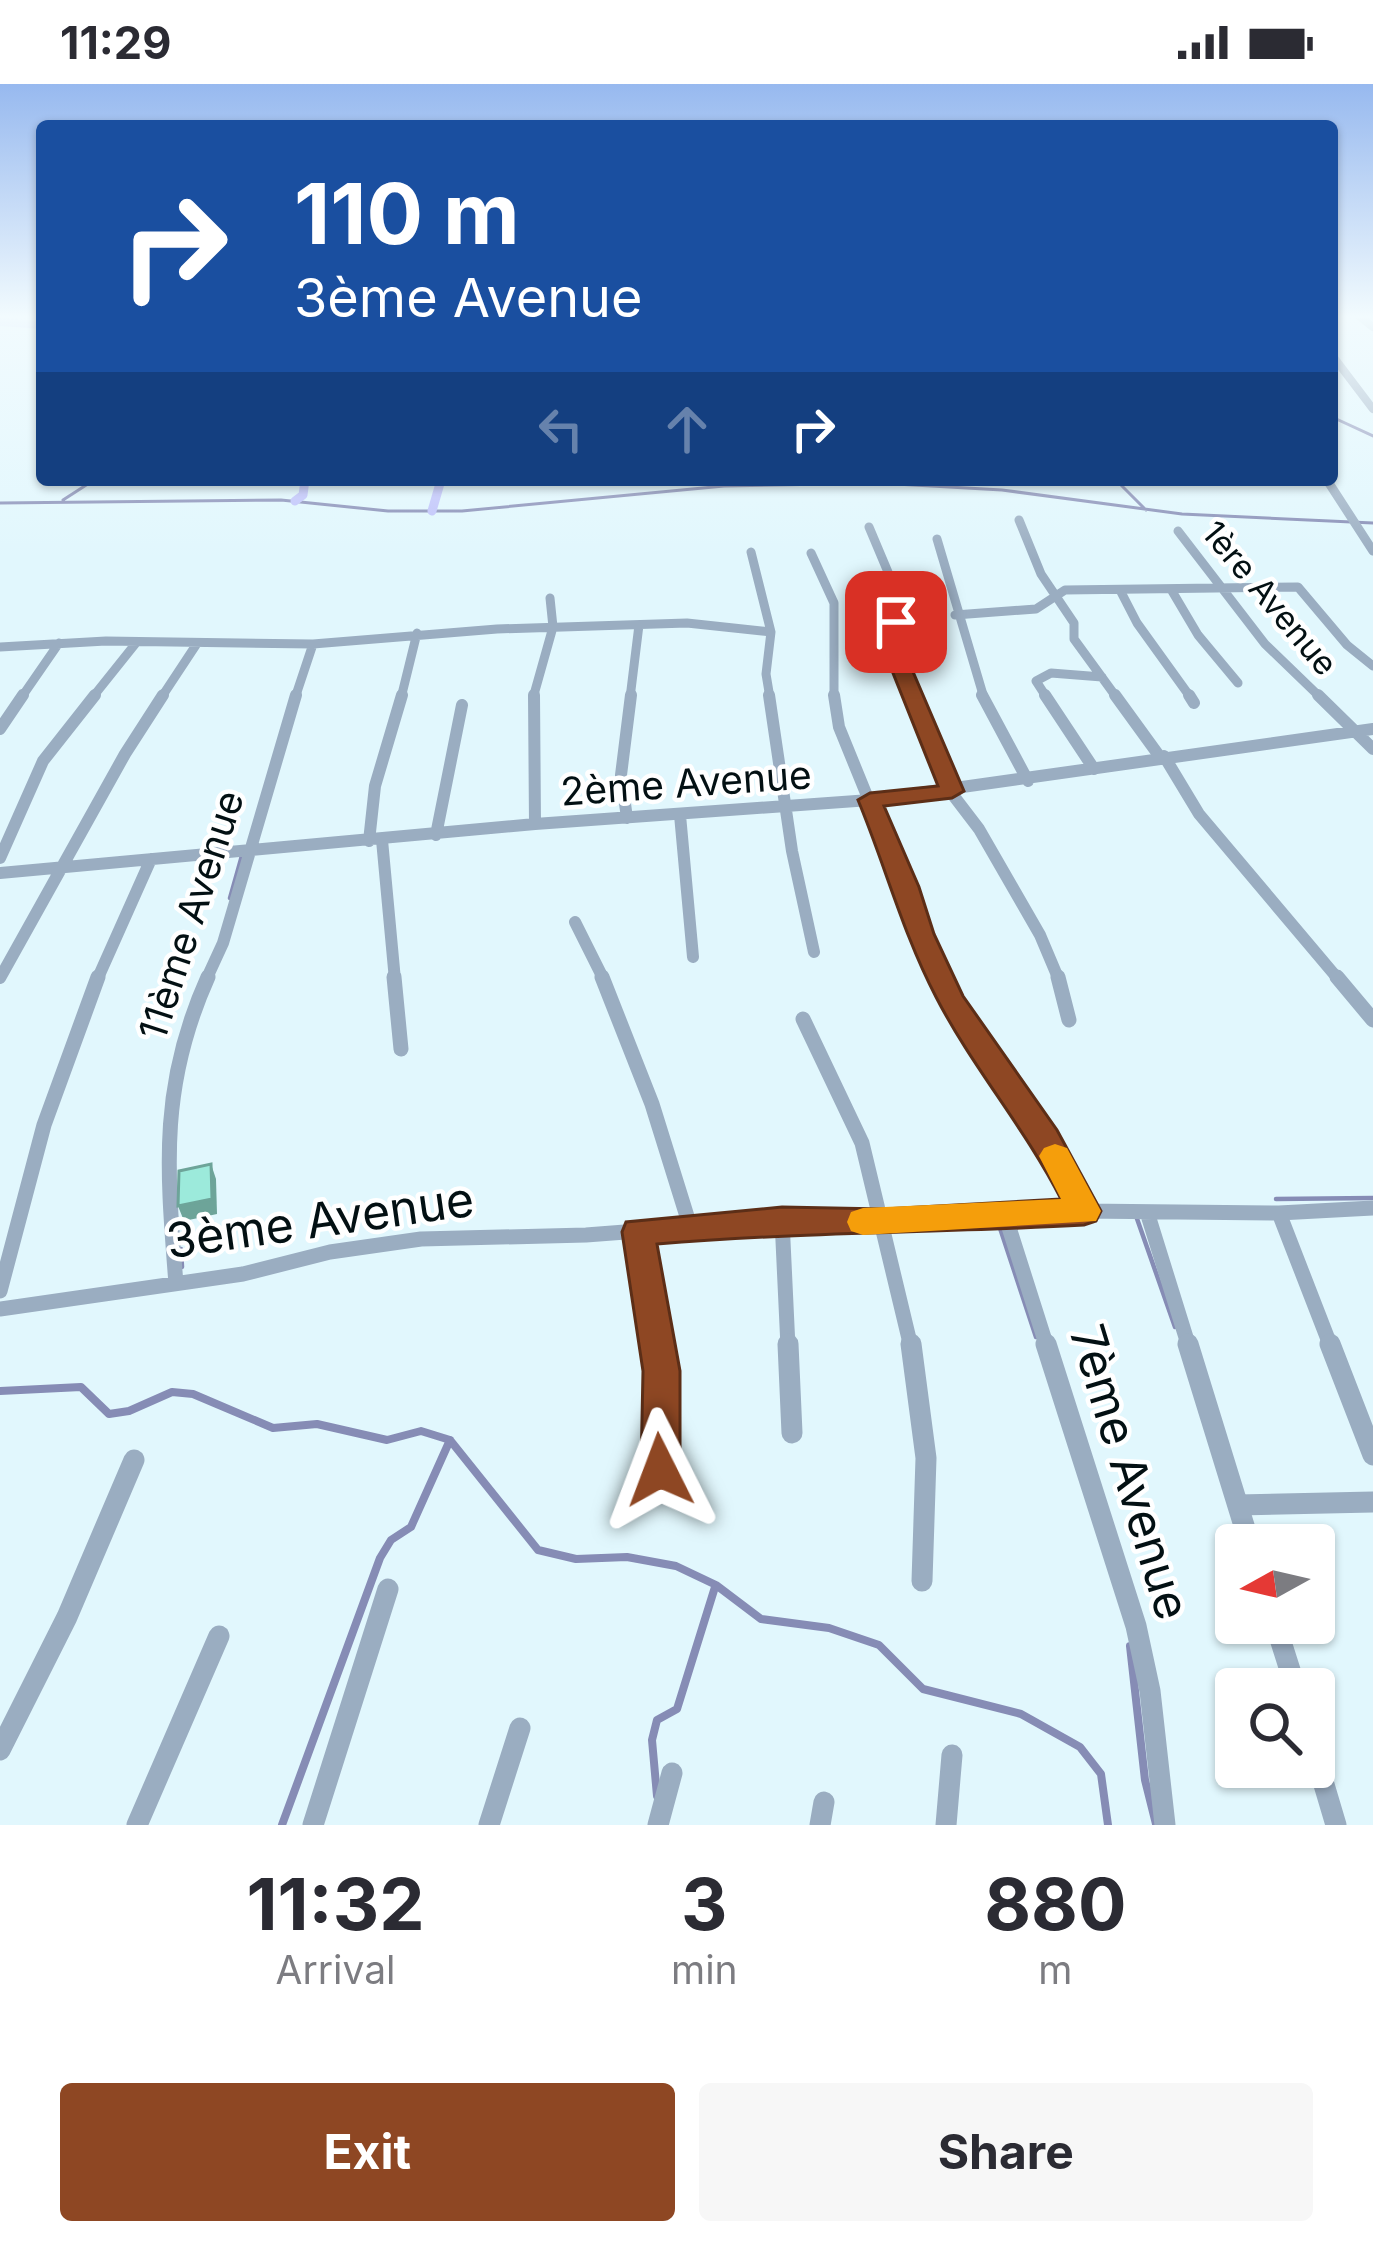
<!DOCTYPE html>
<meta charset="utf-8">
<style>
body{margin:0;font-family:Inter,sans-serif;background:#f7f7f7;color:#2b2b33;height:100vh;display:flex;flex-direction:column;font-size:45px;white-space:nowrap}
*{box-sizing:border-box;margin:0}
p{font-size:39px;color:#7c7c81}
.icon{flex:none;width:66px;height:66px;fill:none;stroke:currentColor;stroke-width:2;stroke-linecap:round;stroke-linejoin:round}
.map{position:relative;height:1741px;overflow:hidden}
.details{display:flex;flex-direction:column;background:#fff;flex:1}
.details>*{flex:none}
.hud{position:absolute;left:36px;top:36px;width:1302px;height:366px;border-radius:12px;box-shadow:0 3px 9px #0004;background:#1a4fa0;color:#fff;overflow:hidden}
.needle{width:78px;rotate:262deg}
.fabs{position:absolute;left:1215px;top:1440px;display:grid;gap:24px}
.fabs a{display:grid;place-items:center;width:120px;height:120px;border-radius:12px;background:#fff;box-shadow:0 3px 9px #0004;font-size:60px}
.pin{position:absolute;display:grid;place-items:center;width:102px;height:102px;color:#fff;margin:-51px;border-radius:24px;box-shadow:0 6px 18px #0006}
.me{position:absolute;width:132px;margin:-66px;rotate:357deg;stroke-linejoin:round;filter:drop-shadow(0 0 9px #0008)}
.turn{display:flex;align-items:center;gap:42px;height:252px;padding:0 60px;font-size:54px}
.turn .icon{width:156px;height:156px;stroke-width:2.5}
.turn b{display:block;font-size:84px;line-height:102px}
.lanes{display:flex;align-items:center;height:114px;padding:0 60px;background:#0003;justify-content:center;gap:60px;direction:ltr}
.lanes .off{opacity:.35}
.eta{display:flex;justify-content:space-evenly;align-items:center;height:204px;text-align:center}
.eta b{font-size:72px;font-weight:700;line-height:84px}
.primary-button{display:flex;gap:24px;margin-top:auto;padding:24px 60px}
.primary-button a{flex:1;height:138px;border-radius:12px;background:#8e4723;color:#fff;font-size:48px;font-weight:700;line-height:138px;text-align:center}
.primary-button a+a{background:#f7f7f7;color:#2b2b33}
.status{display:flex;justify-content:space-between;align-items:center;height:84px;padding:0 60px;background:#fff;direction:ltr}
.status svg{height:33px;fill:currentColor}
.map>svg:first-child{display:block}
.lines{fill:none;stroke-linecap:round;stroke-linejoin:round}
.stream-far2{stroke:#868cb5;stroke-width:3}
.stream-far1{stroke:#868cb5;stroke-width:4.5}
.stream{stroke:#868cb5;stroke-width:8}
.canal-far1{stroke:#bec1fa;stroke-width:8}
.canal{stroke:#bec1fa;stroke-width:9}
.minor-far4{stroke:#9aadc1;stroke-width:8}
.minor-far3{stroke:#9aadc1;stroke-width:9}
.minor-far2{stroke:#9aadc1;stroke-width:12}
.minor-far1{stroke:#9aadc1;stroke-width:15}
.minor{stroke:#9aadc1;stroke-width:21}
.shaded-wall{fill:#6da499}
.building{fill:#9ceadb;stroke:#6da499;stroke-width:3}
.route{fill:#8e4723;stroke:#5c2e17;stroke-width:3}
.slow{fill:#f59e0b}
.labels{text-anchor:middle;stroke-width:9;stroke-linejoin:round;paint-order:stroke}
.far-street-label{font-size:33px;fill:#031013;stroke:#fff}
.street-label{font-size:39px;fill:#031013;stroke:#fff}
.near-street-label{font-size:48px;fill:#031013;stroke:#fff}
</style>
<div class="status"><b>11:29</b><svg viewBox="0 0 49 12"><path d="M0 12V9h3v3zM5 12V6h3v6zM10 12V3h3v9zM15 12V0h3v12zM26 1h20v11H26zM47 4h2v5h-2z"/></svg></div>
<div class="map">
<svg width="1373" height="1741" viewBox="0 0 1373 1741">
<rect width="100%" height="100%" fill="#e1f7fd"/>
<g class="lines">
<path class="stream-far2" d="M 1332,333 L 1373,352
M 1116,396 L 1146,426
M 63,416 L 94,396
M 0,419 L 281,416 L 388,427 L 462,427 L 724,402 L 878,399 L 1002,406 L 1182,430 L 1373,439"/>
<path class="stream-far1" d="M 230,814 L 243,768
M 1276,1115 L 1373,1114
M 958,1122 L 1075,1118
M 804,1129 L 834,1130
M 1135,1129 L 1175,1243
M 718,1133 L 775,1129
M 998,1138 L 1036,1253
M 181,1165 L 182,1183"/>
<path class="stream" d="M 0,1307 L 81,1303 L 109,1330 L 129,1327 L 172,1308 L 193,1310 L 273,1344 L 317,1340 L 387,1356 L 421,1347 L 450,1356 L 538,1466 L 576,1475 L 627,1473 L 676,1482 L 716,1501 L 761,1535 L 829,1544 L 879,1561 L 923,1605 L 1021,1630 L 1080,1663 L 1101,1690 L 1108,1741
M 1130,1562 L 1145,1696 L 1156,1740
M 657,1712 L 652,1656 L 657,1636 L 677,1625 L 715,1503
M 282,1741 L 380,1474 L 391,1456 L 411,1443 L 450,1356"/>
<path class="canal-far1" d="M 0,238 L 42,241"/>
<path class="canal" d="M 295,417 L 303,411 L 305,396
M 432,427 L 441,396"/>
<path class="minor-far4" d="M 1359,232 L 1373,243
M 1332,271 L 1373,325"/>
<path class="minor-far3" d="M 1327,396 L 1373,467
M 1019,436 L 1041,490 L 1074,539 L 1074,555 L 1117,614
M 869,443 L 893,500 L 897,575 L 913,614
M 1178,447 L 1265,560 L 1321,614
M 937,455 L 984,614
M 751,468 L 771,548
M 811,469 L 834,519 L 834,614
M 1172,507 L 1198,551 L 1238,599
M 1121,508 L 1137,539 L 1191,614
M 955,531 L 1036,525 L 1065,506 L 1298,503 L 1347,561 L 1373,582
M 0,563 L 106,557 L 313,560 L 497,545 L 687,539 L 771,548 L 766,590 L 770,614
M 21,614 L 59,559
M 92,614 L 136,559
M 161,614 L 196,561
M 295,614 L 313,560
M 401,614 L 417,549
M 533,614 L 553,543 L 550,514
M 630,614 L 639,541
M 1047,614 L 1036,597 L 1051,589 L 1102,593"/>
<path class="minor-far2" d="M 534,611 L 535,740
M 769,611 L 792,767 L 814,868
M 834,611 L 839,643 L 942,896
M 912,611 L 953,711 L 979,745 L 1040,851 L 1059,896
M 982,611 L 1028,697
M 1045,611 L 1094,685
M 1115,611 L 1160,673
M 1189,611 L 1194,619
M 1318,611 L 1373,665
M 0,645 L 23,611
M 1164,672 L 1199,730 L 1339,896
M 680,731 L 693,873
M 627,734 L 621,691 L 631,611
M 436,751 L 462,621
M 382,756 L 395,896
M 369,757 L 375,702 L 402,611
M 0,774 L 43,677 L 95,611
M 0,789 L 535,740 L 870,716 L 1373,645
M 575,838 L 604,896
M 0,894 L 125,670 L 163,611
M 97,896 L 151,775
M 206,896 L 223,859 L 296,611"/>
<path class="minor-far1" d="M 394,893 L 401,965
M 602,893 L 652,1020 L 690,1142
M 941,893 L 1046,1054 L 1084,1127
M 1058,893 L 1069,936
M 1337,893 L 1373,936
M 803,935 L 862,1059 L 911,1263
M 1147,1128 L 1189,1263
M 1279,1129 L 1331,1263
M 1006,1134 L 1047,1263
M 782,1136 L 788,1263
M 638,1147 L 657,1263
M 176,1200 C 167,1085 159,1002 208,893
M 0,1207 L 44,1041 L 98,893
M 0,1225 L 243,1190 L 330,1168 L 421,1155 L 586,1151 L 782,1136 L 884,1139 L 1084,1127 L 1279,1129 L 1373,1124"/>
<path class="minor" d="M 657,1260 L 661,1287 L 660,1386
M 788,1260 L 792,1349
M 911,1260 L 926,1374 L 922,1497
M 1046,1260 L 1136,1542 L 1150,1607 L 1165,1741
M 1188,1260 L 1250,1461
M 1330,1260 L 1373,1371
M 1238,1421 L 1373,1418
M 1275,1539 L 1296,1605
M 0,1666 L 67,1533 L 134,1376
M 1314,1667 L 1336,1741
M 137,1741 L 219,1552
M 313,1741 L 388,1505
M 489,1741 L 520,1644
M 658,1741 L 672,1689
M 820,1741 L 824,1718
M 946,1741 L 952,1671"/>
</g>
<path class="shaded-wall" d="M 211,1080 L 216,1095 L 217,1130 L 184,1137 L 178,1122 Z"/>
<path class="building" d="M 211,1080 L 212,1115 L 178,1122 L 179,1087 Z"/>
<linearGradient id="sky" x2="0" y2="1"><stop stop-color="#97b9ef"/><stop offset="0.49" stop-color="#f2fbfe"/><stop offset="1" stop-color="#f2fbfe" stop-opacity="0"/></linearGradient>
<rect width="1373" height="475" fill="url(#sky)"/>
<path class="route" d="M 889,534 L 906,538 L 905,569 L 964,707 L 952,714 L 884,722 L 919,803 L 934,850 L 963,912 L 1057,1046 L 1101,1127 L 1096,1137 L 1084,1141 C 942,1149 799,1148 657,1160 L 680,1287 L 680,1386 L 674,1399 L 660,1404 L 646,1399 L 641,1386 L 643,1287 L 622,1148 L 626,1138 L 782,1123 L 884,1125 L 1061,1115 C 1025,1044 972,983 936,913 C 903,850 885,781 858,716 L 870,709 L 938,702 L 885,569 Z"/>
<path class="slow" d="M 1055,1060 L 1067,1064 L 1101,1127 L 1096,1137 L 863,1151 L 851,1147 L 847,1138 L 851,1128 L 863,1124 L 1061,1115 L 1039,1072 L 1044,1064 Z"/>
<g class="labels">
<g class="far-street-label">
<text transform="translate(1270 514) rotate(50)" y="12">1ère Avenue</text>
</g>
<g class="street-label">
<text transform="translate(686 699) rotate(-4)" y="14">2ème Avenue</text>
<text transform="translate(191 831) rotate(-72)" y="14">11ème Avenue</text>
</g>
<g class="near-street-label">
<text transform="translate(320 1136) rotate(-8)" y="17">3ème Avenue</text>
<text transform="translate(1130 1388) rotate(73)" y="17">7ème Avenue</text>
</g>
</g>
</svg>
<div class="fabs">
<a><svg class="needle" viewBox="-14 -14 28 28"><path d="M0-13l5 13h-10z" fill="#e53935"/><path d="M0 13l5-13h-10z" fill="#7c7c81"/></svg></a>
<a><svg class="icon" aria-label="search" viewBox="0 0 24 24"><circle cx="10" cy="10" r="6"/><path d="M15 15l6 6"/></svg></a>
</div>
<div class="pin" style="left:896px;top:538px;background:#d93025"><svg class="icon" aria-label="arrive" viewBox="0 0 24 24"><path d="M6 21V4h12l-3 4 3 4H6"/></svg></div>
<svg class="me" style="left:660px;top:1386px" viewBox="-20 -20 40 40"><path d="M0-17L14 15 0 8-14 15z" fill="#8e4723" stroke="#fff" stroke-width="4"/></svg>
<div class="hud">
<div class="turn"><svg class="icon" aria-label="right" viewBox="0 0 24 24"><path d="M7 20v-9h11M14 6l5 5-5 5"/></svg><div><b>110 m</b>3ème Avenue</div></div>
<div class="lanes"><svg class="icon off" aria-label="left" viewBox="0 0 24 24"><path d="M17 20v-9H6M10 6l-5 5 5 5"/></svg><svg class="icon off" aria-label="ahead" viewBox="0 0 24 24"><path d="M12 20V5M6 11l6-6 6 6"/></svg><svg class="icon" aria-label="right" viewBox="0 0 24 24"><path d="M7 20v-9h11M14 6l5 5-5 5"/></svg></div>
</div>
</div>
<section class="details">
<div class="eta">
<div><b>11:32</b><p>Arrival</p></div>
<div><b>3</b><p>min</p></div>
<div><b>880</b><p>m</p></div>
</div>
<div class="primary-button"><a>Exit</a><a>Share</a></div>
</section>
